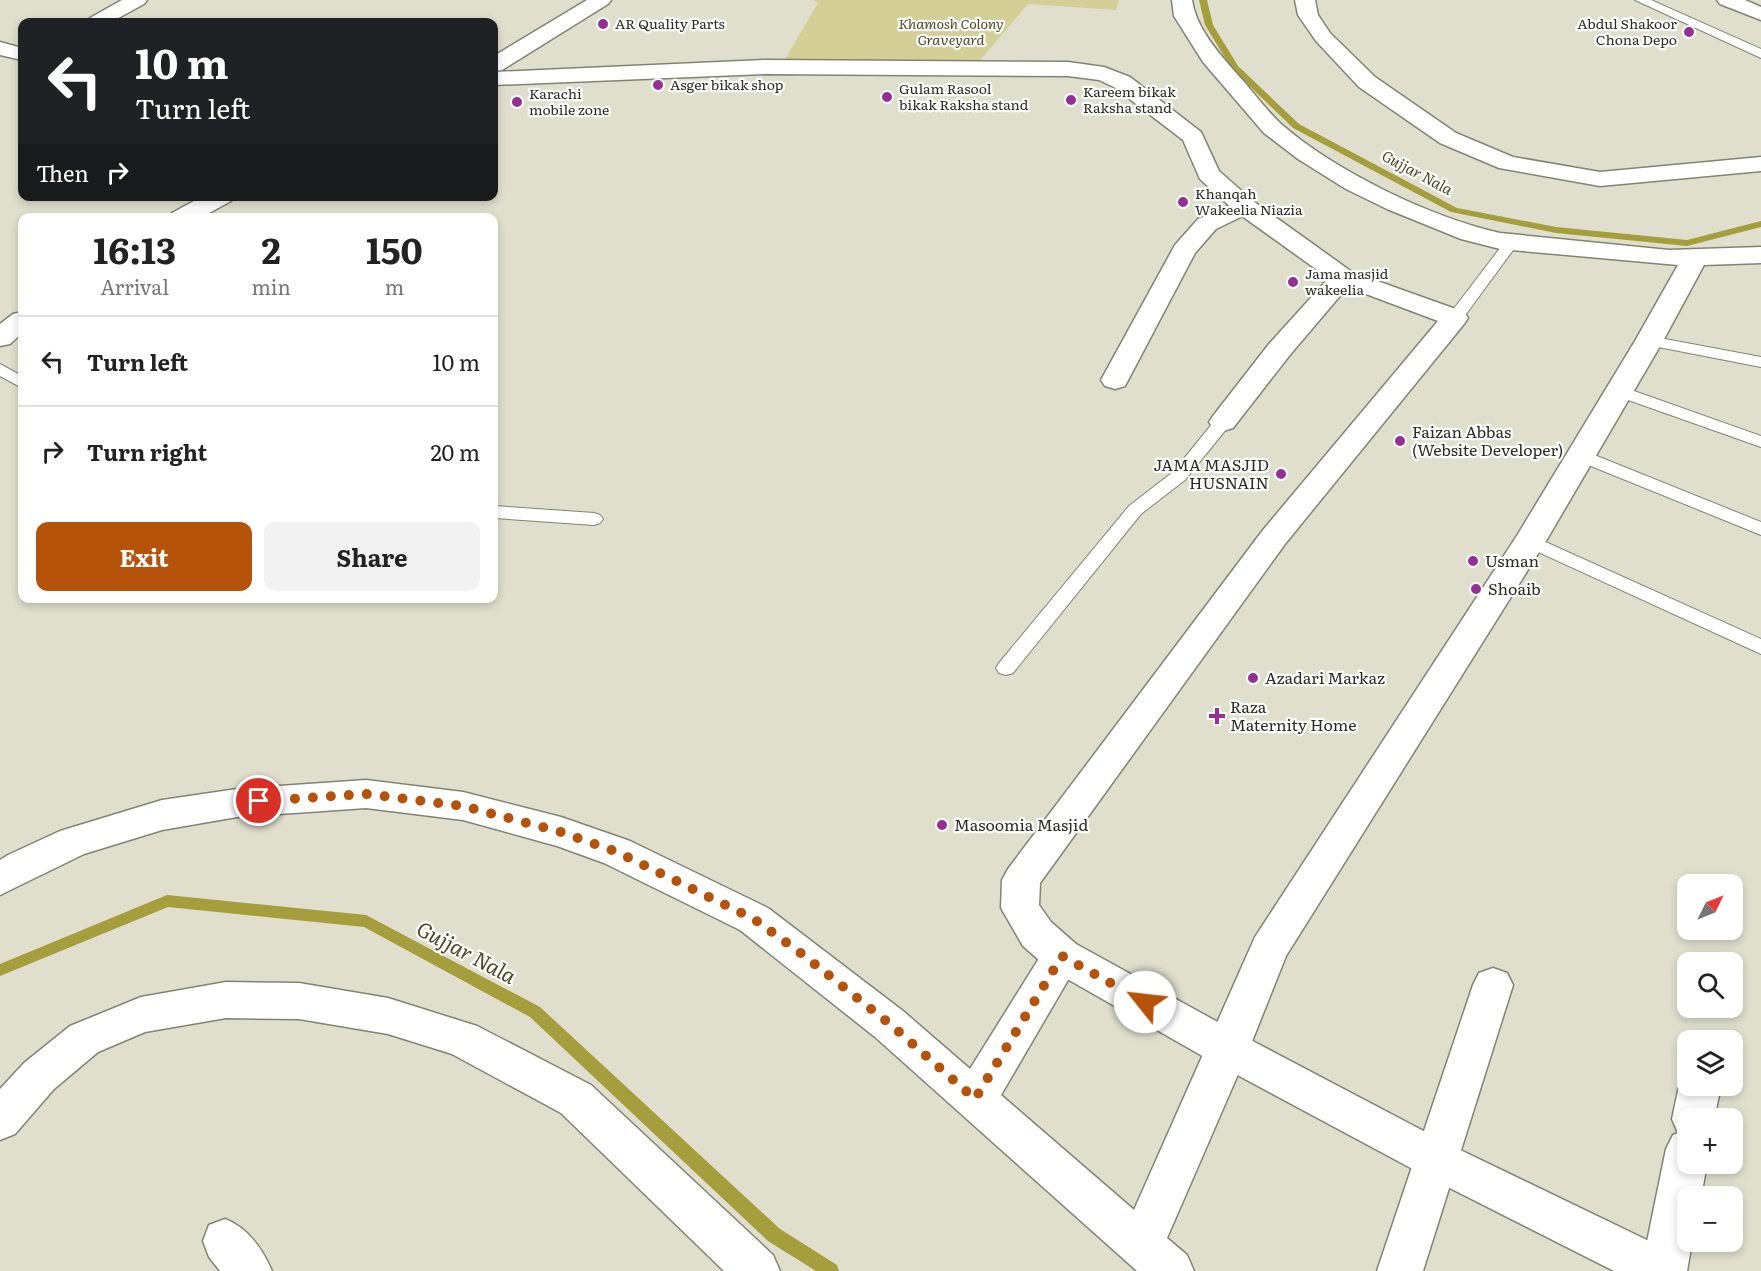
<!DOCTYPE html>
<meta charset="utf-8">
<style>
body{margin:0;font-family:Literata,serif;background:#f2f2f2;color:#222;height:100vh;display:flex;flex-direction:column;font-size:22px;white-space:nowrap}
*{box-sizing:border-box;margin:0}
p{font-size:20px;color:#767676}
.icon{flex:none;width:33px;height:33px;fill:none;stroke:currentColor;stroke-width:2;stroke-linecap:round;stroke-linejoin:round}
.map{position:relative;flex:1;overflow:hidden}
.panel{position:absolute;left:18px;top:213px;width:480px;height:390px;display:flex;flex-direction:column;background:#fff;border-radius:12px;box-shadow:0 3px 9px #0003}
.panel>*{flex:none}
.hud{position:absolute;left:18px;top:18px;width:480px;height:183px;border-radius:12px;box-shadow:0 3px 9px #0003;background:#202124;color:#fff;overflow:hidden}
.needle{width:39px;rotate:47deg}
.tools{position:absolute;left:1677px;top:874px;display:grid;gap:12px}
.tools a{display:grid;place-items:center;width:66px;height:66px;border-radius:12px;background:#fff;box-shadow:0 3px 9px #0003;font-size:30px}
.pin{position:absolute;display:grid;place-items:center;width:51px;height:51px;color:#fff;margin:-26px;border:3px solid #fff;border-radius:50%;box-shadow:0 2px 6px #0007}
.me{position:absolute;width:66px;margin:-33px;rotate:299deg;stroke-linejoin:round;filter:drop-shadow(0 0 4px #0008)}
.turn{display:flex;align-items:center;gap:21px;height:126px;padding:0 18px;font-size:27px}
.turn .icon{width:78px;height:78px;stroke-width:2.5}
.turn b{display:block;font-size:42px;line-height:51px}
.then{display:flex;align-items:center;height:57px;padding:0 18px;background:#0003;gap:12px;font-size:22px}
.eta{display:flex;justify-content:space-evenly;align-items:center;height:102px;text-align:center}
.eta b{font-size:36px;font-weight:700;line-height:42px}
.cta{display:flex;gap:12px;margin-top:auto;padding:12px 18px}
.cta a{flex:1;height:69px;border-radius:12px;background:#b45309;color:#fff;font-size:24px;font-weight:700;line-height:69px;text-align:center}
.cta a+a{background:#f2f2f2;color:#222}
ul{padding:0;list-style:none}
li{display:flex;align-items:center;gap:18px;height:90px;padding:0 18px;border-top:2px solid #e0e0e0}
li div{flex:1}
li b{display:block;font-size:22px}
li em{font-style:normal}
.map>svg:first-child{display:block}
.green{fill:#d3cf97}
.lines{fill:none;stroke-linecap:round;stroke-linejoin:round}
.stream{fill:#a59e3c;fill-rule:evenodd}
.lane-casing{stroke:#838373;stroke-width:2}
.street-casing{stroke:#838373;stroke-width:3}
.secondary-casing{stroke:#838373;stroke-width:3}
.lane{fill:#fff;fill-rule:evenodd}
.street{fill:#fff;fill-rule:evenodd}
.secondary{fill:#fff;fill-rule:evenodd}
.route{stroke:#b45309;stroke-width:10;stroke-dasharray:0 18}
.poi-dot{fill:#952f94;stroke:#fff;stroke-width:2}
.labels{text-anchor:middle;stroke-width:4.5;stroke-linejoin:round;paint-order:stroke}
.far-poi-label{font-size:14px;fill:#2c2c25;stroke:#fff;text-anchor:start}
.far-park-label{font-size:14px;font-style:italic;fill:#4e4b22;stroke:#fff}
.far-water-label{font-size:15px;font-style:italic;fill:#4b4820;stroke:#fff}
.poi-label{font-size:16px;fill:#2c2c25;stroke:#fff;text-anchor:start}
.near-water-label{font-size:21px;font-style:italic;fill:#4b4820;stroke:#fff}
</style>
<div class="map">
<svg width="1761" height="1271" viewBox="0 0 1761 1271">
<rect width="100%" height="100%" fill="#e0dfce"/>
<path class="green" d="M 813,0 L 1119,0 L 1116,10 L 1028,4 L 976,65 L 784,61 L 818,3 Z"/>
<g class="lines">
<path class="stream" d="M 1199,0 L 1207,0 L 1213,25 L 1238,66 L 1299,124 L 1457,208 L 1556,227 L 1687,240 L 1761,221 L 1761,227 L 1687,246 L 1556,233 L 1451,212 L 1293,128 L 1232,69 L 1205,25 Z
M 167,895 L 366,915 L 540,1007 L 780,1229 L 837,1265 L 839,1271 L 816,1271 L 768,1241 L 530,1017 L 364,927 L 168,907 L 0,976 L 0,964 Z"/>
<g class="lane-casing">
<path id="lane" d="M 1635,0 L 1651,0 L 1761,49 L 1761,58 Z
M 1512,238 L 1519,242 L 1461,321 L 1449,321 L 1447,318 L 1449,315 L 1507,239 Z
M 1649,336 L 1761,357 L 1761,367 L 1643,344 L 1641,341 Z
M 0,364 L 22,376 L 22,388 L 0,376 Z
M 1620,386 L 1761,436 L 1761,447 L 1614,395 L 1612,391 L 1614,387 Z
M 1223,417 L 1229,418 L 1232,422 L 1185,480 L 1141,514 L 1013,673 L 1006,675 L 999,673 L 996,668 L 999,663 L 1129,506 L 1173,472 L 1217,418 Z
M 1582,450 L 1761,522 L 1761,535 L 1576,460 L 1573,456 L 1576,452 Z
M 494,506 L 594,513 L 600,515 L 603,519 L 600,523 L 594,525 L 494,518 Z
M 1530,535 L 1761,639 L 1761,654 L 1523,545 L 1521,541 L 1523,537 Z"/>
</g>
<g class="street-casing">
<path id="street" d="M 122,0 L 147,0 L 144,4 L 111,22 L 87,22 L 90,18 Z
M 1172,0 L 1192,0 C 1196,28 1218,52 1236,73 C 1251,89 1265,109 1281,124 C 1336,172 1430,217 1500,233 L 1669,250 L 1761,247 L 1761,263 L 1704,265 L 1663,341 L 1546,541 L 1286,956 L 1249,1049 L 1167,1238 L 1187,1255 L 1194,1271 L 1137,1271 L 875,1037 L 740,930 L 604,863 L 557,846 L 463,820 L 366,808 L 237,817 L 162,830 L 84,854 L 0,895 L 0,860 L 8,855 L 60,831 L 162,800 L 237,789 L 366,780 L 463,792 L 561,817 L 630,841 L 768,908 L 903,1011 L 970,1069 L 1048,944 L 1062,939 L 1076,944 L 1082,956 L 1001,1095 L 1134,1210 L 1255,937 L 1518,534 L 1635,341 L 1678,265 L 1500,249 L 1461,239 L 1387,209 L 1346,189 L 1298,159 L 1264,133 L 1203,62 L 1174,16 Z
M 1295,0 L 1315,0 L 1318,15 L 1330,33 L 1375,77 L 1456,133 L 1513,157 L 1600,172 L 1761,157 L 1761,171 L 1600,186 L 1499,168 L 1440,143 L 1359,87 L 1316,41 L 1298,15 Z
M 0,42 L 22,48 L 22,60 L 0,55 Z
M 1244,199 L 1253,201 L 1256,206 L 1253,211 L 1216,229 L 1195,253 L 1125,386 L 1115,389 L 1105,386 L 1101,380 L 1175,245 L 1198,219 Z
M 1343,269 L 1352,272 L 1356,277 L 1289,356 L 1233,428 L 1223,431 L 1213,428 L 1209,422 L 1213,416 L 1269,344 L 1334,272 Z
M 1493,968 L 1507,973 L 1513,985 L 1423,1271 L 1377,1271 L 1473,985 L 1479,973 Z
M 226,982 L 299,983 L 388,998 L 477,1026 L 591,1085 L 773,1255 L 780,1271 L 724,1271 L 561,1113 L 452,1054 L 388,1034 L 299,1019 L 226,1018 L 145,1032 L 98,1052 L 54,1089 L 15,1134 L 0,1140 L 0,1089 L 24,1063 L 70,1026 L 141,997 Z
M 1685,1072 L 1688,1072 L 1688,1086 L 1721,1086 L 1714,1119 L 1688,1119 L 1688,1164 L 1707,1164 L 1701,1197 L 1688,1197 L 1688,1242 L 1692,1242 L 1687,1271 L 1641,1271 L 1666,1149 L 1673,1135 L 1678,1133 L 1672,1119 L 1679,1086 Z
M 225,1219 C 248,1228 262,1248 272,1271 L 220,1271 L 209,1257 L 203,1241 L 209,1225 Z"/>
</g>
<g class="secondary-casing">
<path id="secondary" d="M 587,0 L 611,0 L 608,4 L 502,70 L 494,71 L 494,56 Z
M 1717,0 L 1745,0 L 1761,7 L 1761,20 L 1720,4 Z
M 766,60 L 1068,62 L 1104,67 L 1130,77 L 1201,132 L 1219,171 L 1253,201 L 1352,272 L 1464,312 L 1468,318 L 1464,324 L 1285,544 L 1040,883 L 1039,905 L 1051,922 L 1076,944 L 1243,1036 L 1452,1146 L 1678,1255 L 1685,1271 L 1614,1271 L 1422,1174 L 1213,1062 L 1048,968 L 1023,946 L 1001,908 L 1002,880 L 1008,869 L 1263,530 L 1438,321 L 1334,282 L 1235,211 L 1200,179 L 1183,140 L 1114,87 L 1099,80 L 1068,76 L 766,74 L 494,85 L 494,72 Z
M 203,196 L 234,196 L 231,201 L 200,218 L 169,218 L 172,213 Z
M 22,312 L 22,333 L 10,344 L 0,346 L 0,324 L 13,314 Z"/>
</g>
<use href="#lane" class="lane"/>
<use href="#street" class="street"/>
<use href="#secondary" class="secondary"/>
</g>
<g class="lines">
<path class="route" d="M 259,801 L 366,794 L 463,806 L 561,832 L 617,852 L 754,919 L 802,954 L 890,1024 L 975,1099 L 1062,956 L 1145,1002"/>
</g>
<g class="poi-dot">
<circle cx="603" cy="24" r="6"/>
<circle cx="1689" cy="32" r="6"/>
<circle cx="658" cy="85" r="6"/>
<circle cx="887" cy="97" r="6"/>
<circle cx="1071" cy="100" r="6"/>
<circle cx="517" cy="102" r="6"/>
<circle cx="1183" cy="202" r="6"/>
<circle cx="1293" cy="282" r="6"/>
<circle cx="1400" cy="441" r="6"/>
<circle cx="1281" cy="474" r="6"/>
<circle cx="1473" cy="561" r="6"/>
<circle cx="1476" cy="589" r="6"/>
<circle cx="1253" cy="678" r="6"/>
<path d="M1214 707h6v6h6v6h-6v6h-6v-6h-6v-6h6z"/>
<circle cx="942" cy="825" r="6"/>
</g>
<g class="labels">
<g class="far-poi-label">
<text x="615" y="29">AR Quality Parts</text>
<text x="1677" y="29" text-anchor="end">Abdul Shakoor<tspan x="1677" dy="16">Chona Depo</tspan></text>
<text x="670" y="90">Asger bikak shop</text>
<text x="899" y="94">Gulam Rasool<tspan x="899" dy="16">bikak Raksha stand</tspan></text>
<text x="1083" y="97">Kareem bikak<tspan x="1083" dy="16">Raksha stand</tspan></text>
<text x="529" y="99">Karachi<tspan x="529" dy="16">mobile zone</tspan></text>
<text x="1195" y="199">Khanqah<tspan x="1195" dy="16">Wakeelia Niazia</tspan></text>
<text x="1305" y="279">Jama masjid<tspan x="1305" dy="16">wakeelia</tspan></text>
</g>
<g class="far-park-label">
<text x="951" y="29">Khamosh Colony<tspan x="951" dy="16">Graveyard</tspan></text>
</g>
<g class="far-water-label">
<text transform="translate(1417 173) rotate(28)" y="5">Gujjar Nala</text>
</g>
<g class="poi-label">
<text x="1412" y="438">Faizan Abbas<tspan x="1412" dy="18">(Website Developer)</tspan></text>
<text x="1269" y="471" text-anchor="end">JAMA MASJID<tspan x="1269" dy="18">HUSNAIN</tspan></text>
<text x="1485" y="567">Usman</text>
<text x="1488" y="595">Shoaib</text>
<text x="1265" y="684">Azadari Markaz</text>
<text x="1230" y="713">Raza<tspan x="1230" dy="18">Maternity Home</tspan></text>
<text x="954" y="831">Masoomia Masjid</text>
</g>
<g class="near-water-label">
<text transform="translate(466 953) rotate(28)" y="7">Gujjar Nala</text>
</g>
</g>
</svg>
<div class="tools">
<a><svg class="needle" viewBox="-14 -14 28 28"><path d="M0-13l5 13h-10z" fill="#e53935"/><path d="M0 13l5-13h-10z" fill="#767676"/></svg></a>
<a><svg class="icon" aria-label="search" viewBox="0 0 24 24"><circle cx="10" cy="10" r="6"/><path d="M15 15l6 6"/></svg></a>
<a><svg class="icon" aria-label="layers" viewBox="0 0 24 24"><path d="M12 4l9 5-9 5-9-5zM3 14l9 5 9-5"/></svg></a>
<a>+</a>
<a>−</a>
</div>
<div class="pin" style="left:259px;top:801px;background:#d93025"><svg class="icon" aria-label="arrive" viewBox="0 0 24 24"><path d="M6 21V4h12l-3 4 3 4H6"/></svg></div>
<svg class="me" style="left:1145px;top:1002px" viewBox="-20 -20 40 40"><circle r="19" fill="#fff"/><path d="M0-13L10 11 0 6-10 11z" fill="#b45309"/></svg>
<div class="hud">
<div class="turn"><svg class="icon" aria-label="left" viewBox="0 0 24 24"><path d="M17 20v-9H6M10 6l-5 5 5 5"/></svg><div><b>10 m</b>Turn left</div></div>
<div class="then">Then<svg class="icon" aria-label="right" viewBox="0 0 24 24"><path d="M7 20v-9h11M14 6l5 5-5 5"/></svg></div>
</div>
<section class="panel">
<div class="eta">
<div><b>16:13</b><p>Arrival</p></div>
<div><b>2</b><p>min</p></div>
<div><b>150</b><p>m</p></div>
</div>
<ul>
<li><svg class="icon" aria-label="left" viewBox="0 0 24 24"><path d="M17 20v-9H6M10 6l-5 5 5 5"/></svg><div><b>Turn left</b></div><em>10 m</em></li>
<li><svg class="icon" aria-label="right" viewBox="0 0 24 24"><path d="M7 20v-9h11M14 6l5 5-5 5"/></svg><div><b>Turn right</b></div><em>20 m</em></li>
</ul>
<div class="cta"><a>Exit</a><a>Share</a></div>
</section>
</div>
